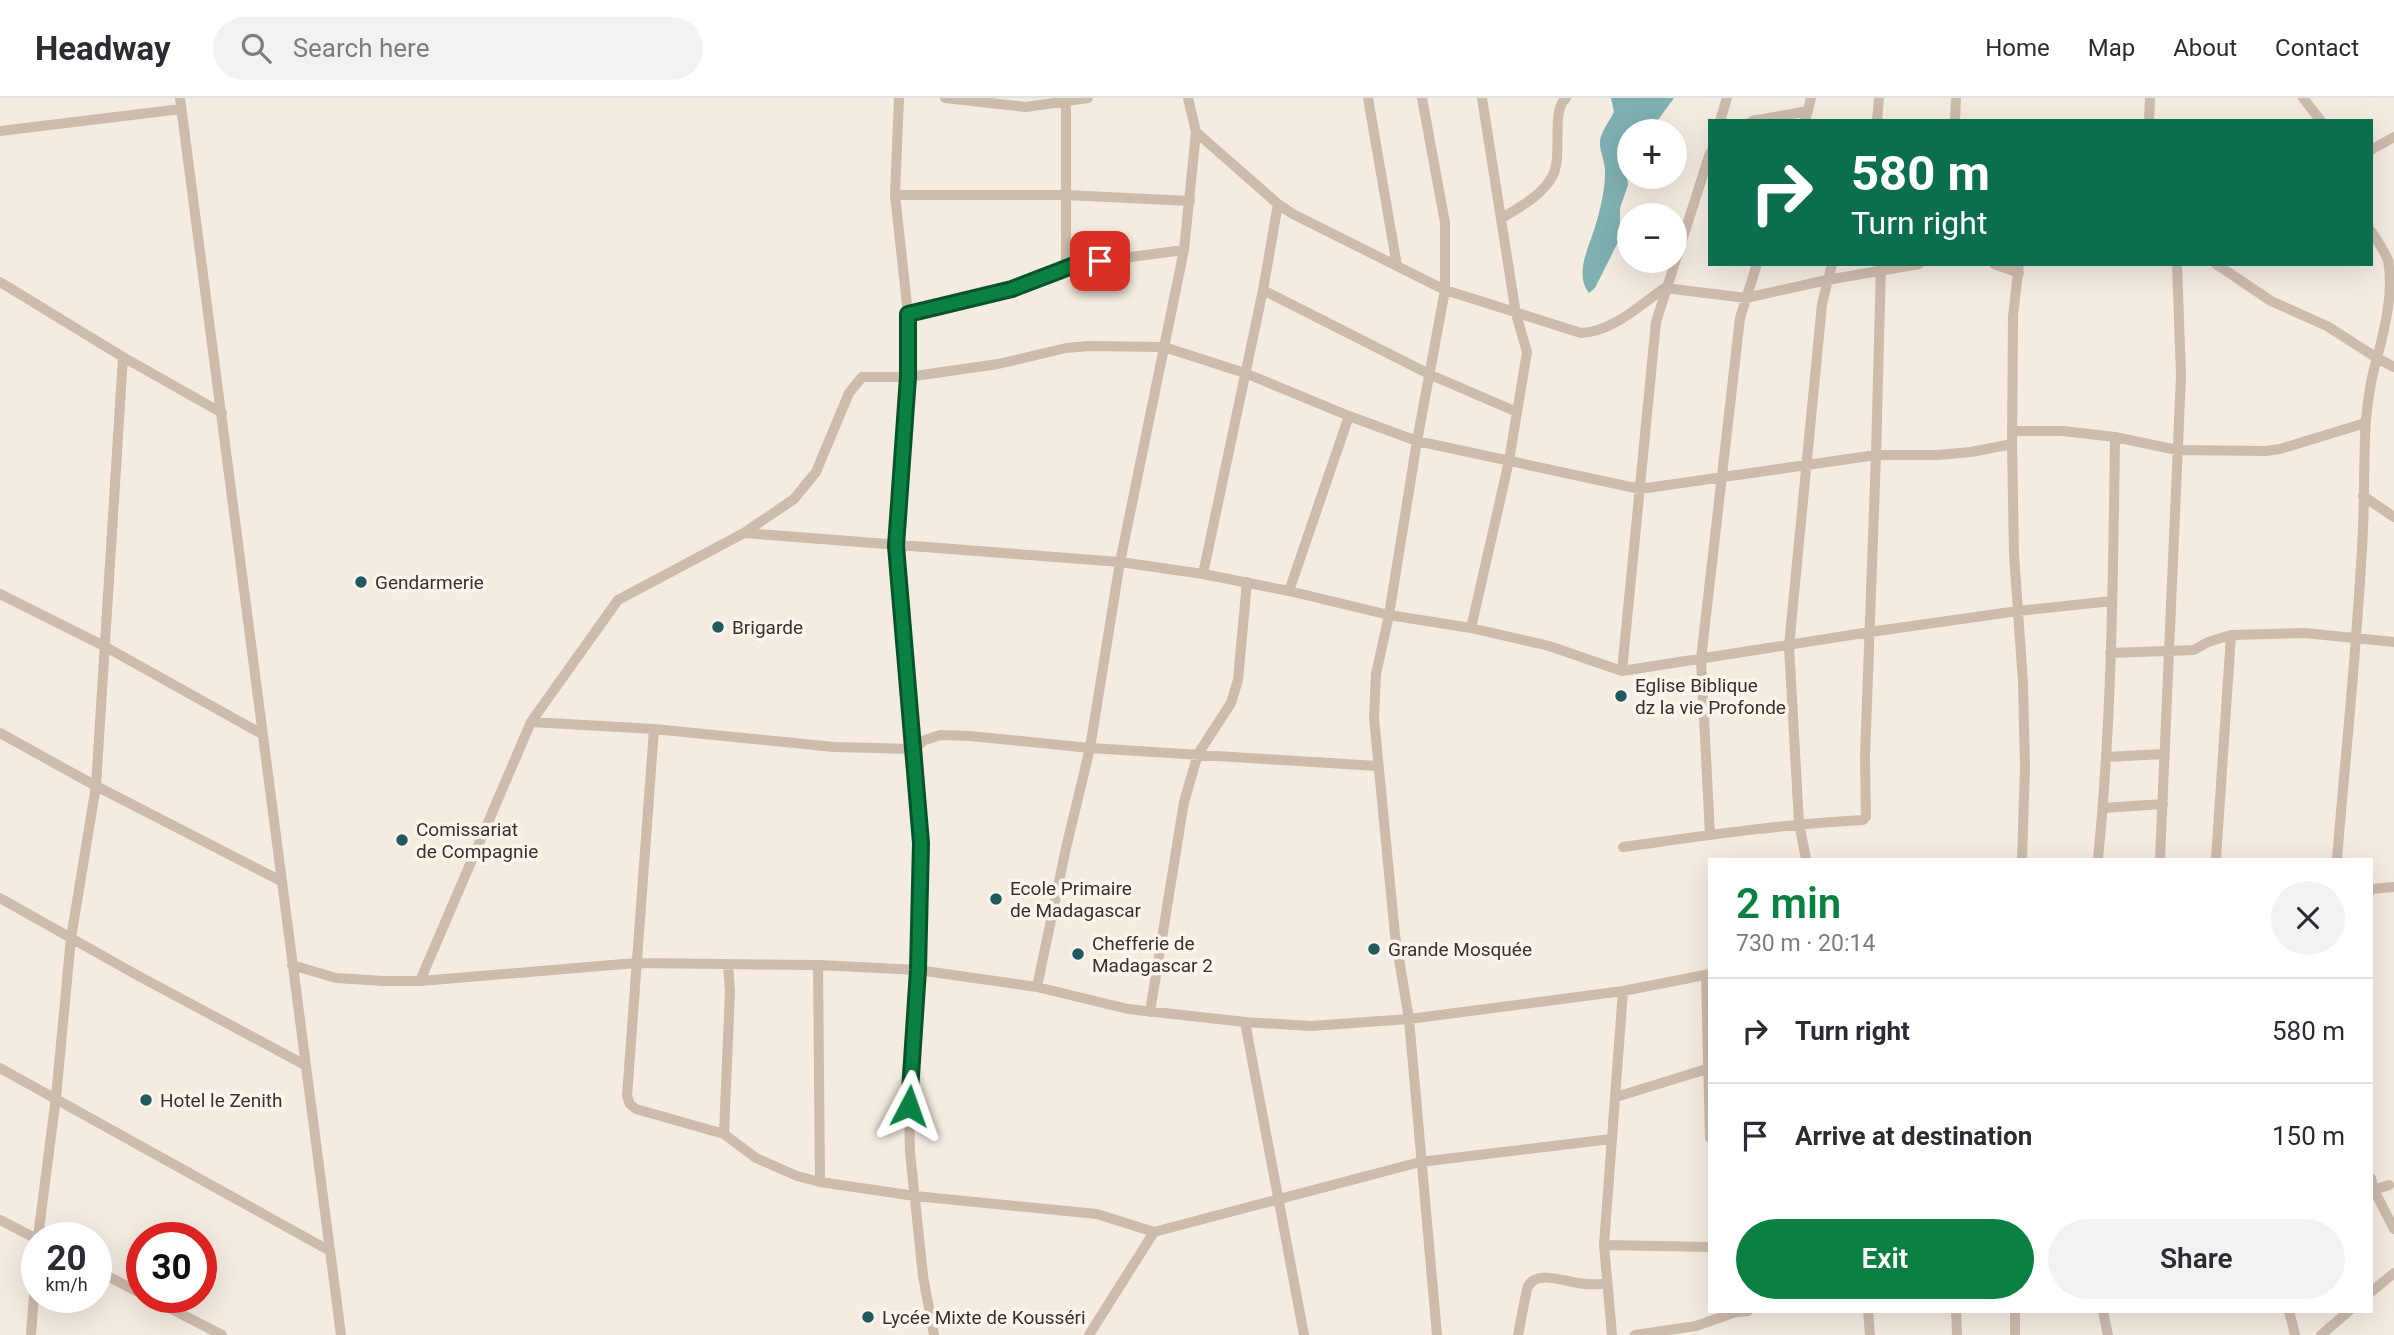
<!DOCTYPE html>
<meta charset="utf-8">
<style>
body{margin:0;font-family:Roboto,sans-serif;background:#f2f2f3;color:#2b2b33;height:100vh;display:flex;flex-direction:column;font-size:26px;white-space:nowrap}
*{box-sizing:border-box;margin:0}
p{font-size:23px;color:#7c7c81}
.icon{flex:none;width:38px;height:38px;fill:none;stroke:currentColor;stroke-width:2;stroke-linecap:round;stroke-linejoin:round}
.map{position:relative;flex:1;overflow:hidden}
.side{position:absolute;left:1708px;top:760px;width:665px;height:455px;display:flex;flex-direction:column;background:#fff;border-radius:0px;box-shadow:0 7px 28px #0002}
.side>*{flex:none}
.top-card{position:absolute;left:1708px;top:21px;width:665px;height:147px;border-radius:0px;box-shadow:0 7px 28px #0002;background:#0b6e4f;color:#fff;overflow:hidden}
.controls{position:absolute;left:1617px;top:21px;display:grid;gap:14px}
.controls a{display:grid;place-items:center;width:70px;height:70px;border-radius:50%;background:#fff;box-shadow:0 7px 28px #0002;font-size:35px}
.speed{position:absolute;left:21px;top:1124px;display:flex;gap:14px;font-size:35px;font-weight:700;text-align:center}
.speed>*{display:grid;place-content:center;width:91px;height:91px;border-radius:50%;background:#fff;box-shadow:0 7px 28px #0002;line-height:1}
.speed small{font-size:18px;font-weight:400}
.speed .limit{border:10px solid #d22;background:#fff;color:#111}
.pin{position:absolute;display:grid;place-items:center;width:60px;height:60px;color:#fff;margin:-30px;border-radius:14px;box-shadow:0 4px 10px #0006}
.me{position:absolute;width:77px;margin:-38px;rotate:4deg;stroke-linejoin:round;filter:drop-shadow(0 0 5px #0008)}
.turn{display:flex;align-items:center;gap:24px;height:147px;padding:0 28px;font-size:32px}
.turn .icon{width:91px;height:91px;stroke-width:2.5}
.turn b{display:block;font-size:49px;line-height:60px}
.round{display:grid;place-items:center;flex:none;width:74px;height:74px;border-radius:37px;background:#f2f2f3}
.headline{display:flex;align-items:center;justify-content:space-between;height:119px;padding:0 28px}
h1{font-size:42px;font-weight:600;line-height:52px;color:#0b8043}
.cta{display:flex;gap:14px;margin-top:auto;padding:14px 28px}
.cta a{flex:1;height:80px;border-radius:42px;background:#0b8043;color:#fff;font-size:28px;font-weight:600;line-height:80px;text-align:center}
.cta a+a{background:#f2f2f3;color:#2b2b33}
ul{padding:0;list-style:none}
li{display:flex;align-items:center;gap:21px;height:105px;padding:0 28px;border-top:2px solid #e1e1e2}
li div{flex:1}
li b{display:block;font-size:26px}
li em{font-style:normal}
header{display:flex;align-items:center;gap:42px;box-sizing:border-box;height:98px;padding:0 35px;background:#fff;border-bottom:2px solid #e1e1e2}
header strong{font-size:33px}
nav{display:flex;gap:38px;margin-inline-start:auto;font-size:24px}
.search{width:490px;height:63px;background:#f2f2f3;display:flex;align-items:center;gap:18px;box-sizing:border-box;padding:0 24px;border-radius:38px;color:#7c7c81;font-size:26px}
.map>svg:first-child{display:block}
.water{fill:#7fb0b2}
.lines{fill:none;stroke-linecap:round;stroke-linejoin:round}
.street{stroke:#cdbbac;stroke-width:10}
.route-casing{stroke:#07532c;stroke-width:18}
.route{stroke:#0b8043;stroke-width:12}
.poi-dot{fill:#1f5a5e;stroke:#fbf5ee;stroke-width:2.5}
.labels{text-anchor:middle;stroke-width:7;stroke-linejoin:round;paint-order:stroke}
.poi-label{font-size:19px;fill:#3b302b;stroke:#fbf5ee;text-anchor:start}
</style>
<header>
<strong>Headway</strong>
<div class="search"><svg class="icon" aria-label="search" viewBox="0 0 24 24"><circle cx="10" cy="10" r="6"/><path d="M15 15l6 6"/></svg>Search here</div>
<nav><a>Home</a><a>Map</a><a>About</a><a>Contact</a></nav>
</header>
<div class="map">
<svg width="2394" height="1237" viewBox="0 0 2394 1237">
<rect width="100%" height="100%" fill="#f4ebe1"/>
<path class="water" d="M 1611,0 L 1674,0 L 1650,33 L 1629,33 L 1629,51 L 1625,53 L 1628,87 L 1620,110 L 1620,140 L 1595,190 L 1589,195 C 1574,176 1589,149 1595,129 C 1600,113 1605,92 1605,75 C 1606,63 1597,51 1601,38 C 1604,30 1610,22 1614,14 Z"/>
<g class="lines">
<path class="street" d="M 180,0 L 341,1237
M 899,0 L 895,97 L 1065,97 L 1190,103
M 945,0 L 1026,9 L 1088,0
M 1066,0 L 1066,170
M 1368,0 L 1397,168
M 1422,0 L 1445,125 L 1445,192 L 1417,343 L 1389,517 L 1376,576 L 1374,620 L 1395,837 L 1409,921 L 1437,1237
M 2303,0 L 2321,23
M 1720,23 L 1727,0
M 1752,23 L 1808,13
M 1805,23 L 1811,0
M 1877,23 L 1879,0
M 1955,23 L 1956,0
M 2149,23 L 2150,0
M 0,33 L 181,11
M 1196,34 L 1278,106 L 1293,116 L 1445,192 L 1581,235 C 1613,234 1639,207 1665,190 L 1746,200 L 1827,182 L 1919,166
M 2371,52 L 2394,39
M 895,97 L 908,216 L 908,279 L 896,448 L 921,745 L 918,872 L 909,1008 L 910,1054 L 923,1178 L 934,1237
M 1502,120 C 1520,109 1541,98 1552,79 C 1564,59 1550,13 1566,0
M 1994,166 L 2019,175
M 2019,166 L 2013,218 L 2012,346 L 2014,456 L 2023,585 L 2025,669 L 2022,761
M 2216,166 L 2271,203 L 2327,228 L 2377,260 C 2385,230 2394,193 2388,162 C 2384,152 2377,142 2371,133
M 0,184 L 123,259 L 222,315
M 1263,192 L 1431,277 L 1517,314
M 908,216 L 1012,191 L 1077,166 L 1184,152
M 2012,333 L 2063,333 L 2115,339 C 2113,480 2112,621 2098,761
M 2115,339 L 2177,352 L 2266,353 L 2280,351 L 2365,325
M 2363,398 L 2394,419
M 744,435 L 1120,464 L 1203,476 L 1289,493 L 1389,517 L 1471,530 L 1549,548 L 1622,573 L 1870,534 L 2018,513 L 2112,503
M 1203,476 L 1263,192 L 1278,106
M 1289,493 L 1349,318
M 0,496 L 104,548 L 262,636
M 1471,530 L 1509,363 L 1527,254 L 1516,216 L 1482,0
M 2110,555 L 2194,552 L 2208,544 L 2231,537 L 2305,535 L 2394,544
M 1622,573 L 1656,224 L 1710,55
M 654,631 L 627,998 L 630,1006 L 636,1011 L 724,1036 L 756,1060 L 797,1078 L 820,1084 L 915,1098 L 1097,1116 L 1154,1134
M 0,635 L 96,688 L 281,783
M 2106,659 L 2164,656
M 1377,668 L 1090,650 L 970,638 L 940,637 L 925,642 L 914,651 L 834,649 L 654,631 L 531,624 L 618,502 L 744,435 L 794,401 L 816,374 L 849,295 L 862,279 L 908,279 L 998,266 L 1066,250 L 1089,248 L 1164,249 L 1245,275 L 1349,318 L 1417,343 L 1640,391 L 1876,357 L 1938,357 L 1971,354 L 2012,346
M 2103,710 L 2163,706
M 1710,737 L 1701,561 L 1740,220 L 1757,166
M 1623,749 C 1703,738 1782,726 1863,722 L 1866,719 L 1865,659 L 1876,357 L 1881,166
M 1806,761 L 1799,725 L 1789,548 L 1822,206 L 1832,166
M 2160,761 L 2181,278 L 2177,166
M 2216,761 L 2231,537
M 2337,761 C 2346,651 2358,541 2363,430 C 2366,373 2360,317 2377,260 L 2394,269
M 2371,791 L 2394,789
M 0,800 L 135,876 L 305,967
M 292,867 L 336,880 L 384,883 L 420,883 L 636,865 L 818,867 L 918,872 L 1037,889 L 1128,911 L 1245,924 L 1311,928 L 1409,921 L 1623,893 L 1710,876
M 818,867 L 820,1084
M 1706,877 L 1710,1040
M 420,883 L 531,624
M 1037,889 L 1066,750 L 1090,650 L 1120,464 L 1184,152 L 1196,34 L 1188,0
M 1150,914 L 1184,704 L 1198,656 L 1231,605 L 1238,582 L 1247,484
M 1245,924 L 1304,1237
M 0,970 L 330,1153
M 1616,999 L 1710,970
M 724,1036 L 730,893 L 728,866
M 2371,1080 L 2374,1092 L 2394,1131
M 2371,1093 L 2389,1087
M 0,1122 L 37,1141
M 38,1139 L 56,999 L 71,840 L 96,688 L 123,259
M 1604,1147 L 1710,1149
M 96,1172 L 142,1196
M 2371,1194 L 2394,1175
M 148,1199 L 222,1237
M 1868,1213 L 1870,1237
M 1956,1213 L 1957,1237
M 2103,1213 L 2108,1237
M 2289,1213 L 2295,1237
M 31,1237 L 37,1158
M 1089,1237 L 1154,1134 L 1420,1064 L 1611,1041
M 1518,1237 L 1527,1191 C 1533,1171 1563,1183 1578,1185 C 1588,1187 1598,1186 1607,1186
M 1612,1237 L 1604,1147 L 1623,893
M 1635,1237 L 1696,1228 L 1736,1214 L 1748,1213
M 2015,1237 L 2015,1213
M 2321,1237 L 2349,1213"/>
</g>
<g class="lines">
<g class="route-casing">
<path id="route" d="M 909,1008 L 918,872 L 921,745 L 896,448 L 908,279 L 908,216 L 1012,191 L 1077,166 L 1100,163"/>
</g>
<use href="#route" class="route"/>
</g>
<g class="poi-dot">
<circle cx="361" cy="484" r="7"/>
<circle cx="718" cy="529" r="7"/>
<circle cx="1621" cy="598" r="7"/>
<circle cx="402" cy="742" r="7"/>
<circle cx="996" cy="801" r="7"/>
<circle cx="1374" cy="851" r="7"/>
<circle cx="1078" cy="856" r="7"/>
<circle cx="146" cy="1002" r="7"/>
<circle cx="868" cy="1219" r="7"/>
</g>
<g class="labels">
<g class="poi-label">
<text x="375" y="491">Gendarmerie</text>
<text x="732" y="536">Brigarde</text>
<text x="1635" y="594">Eglise Biblique<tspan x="1635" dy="22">dz la vie Profonde</tspan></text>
<text x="416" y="738">Comissariat<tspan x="416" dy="22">de Compagnie</tspan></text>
<text x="1010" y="797">Ecole Primaire<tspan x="1010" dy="22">de Madagascar</tspan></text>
<text x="1092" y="852">Chefferie de<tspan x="1092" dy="22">Madagascar 2</tspan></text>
<text x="1388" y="858">Grande Mosquée</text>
<text x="160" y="1009">Hotel le Zenith</text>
<text x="882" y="1226">Lycée Mixte de Kousséri</text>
</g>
</g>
</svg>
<div class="controls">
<a>+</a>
<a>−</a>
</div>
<div class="speed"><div>20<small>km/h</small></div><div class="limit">30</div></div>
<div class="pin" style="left:1100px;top:163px;background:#d93025"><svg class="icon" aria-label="arrive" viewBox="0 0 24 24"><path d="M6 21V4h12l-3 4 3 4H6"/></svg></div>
<svg class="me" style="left:909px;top:1008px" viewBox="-20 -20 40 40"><path d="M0-17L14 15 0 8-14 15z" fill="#0b8043" stroke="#fff" stroke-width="4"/></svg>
<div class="top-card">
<div class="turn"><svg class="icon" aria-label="right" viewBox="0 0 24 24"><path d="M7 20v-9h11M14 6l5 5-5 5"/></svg><div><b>580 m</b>Turn right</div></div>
</div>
<section class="side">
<div class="headline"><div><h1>2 min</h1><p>730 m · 20:14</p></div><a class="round"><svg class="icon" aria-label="close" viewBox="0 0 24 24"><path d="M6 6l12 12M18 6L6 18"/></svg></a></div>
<ul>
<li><svg class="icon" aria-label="right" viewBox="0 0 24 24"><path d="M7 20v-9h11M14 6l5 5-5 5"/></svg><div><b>Turn right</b></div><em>580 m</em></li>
<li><svg class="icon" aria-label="arrive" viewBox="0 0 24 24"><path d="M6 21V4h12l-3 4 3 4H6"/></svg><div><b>Arrive at destination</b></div><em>150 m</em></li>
</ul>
<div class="cta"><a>Exit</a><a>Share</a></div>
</section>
</div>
